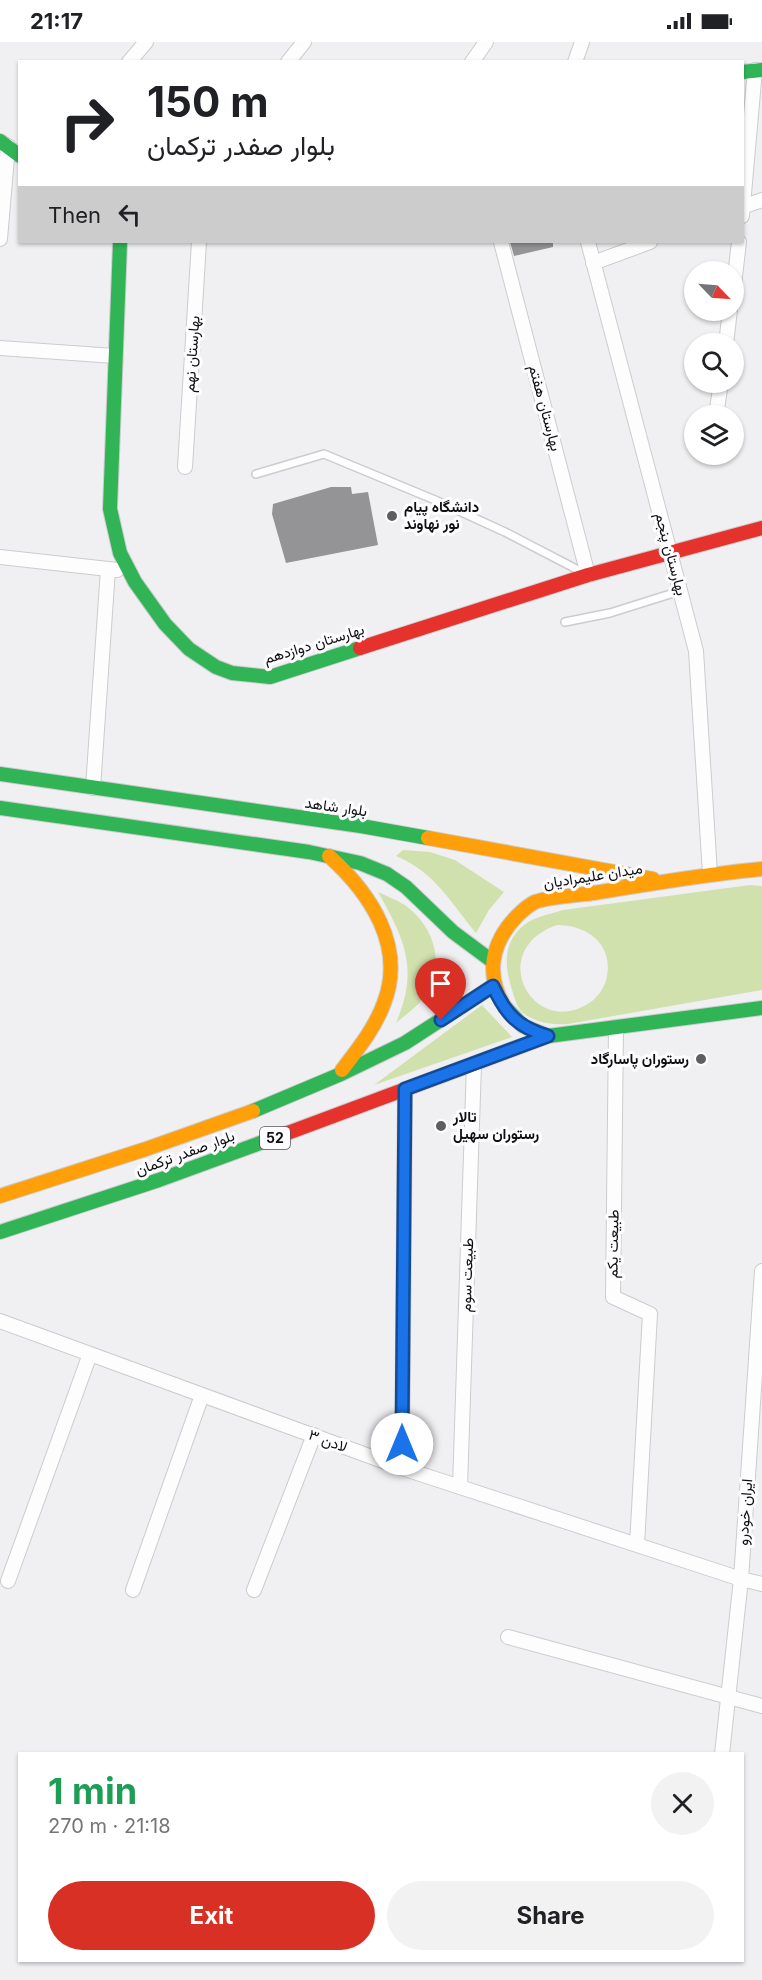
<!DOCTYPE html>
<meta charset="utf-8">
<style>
body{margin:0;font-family:Inter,Vazirmatn,sans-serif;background:#f2f2f2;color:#202124;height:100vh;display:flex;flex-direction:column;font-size:22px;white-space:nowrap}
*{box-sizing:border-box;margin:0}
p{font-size:20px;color:#757577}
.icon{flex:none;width:33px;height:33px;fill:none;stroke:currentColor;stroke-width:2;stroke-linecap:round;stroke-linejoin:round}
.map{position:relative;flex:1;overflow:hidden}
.details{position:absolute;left:18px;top:1710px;width:726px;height:210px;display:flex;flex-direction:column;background:#fff;border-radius:0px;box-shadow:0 2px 4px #0004}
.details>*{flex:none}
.banner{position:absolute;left:18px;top:18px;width:726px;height:183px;border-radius:0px;box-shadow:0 2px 4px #0004;background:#fff;color:#202124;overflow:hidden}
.needle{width:39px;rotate:115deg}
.tools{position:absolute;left:684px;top:219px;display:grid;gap:12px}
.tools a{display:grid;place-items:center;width:60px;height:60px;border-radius:50%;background:#fff;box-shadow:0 2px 4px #0004;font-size:30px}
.pin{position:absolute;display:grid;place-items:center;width:51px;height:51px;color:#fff;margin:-62px -26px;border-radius:50% 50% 50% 0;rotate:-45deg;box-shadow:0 0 6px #0007}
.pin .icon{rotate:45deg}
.me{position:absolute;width:66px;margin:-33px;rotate:0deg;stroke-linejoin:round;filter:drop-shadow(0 0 4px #0008)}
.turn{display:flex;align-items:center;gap:21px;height:126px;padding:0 30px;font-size:27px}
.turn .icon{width:78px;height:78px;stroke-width:2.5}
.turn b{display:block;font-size:42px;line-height:51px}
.then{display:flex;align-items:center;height:57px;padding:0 30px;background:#0003;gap:12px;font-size:22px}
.round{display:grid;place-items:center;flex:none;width:63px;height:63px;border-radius:32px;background:#f2f2f2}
.summary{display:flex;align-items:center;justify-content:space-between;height:102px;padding:0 30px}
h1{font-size:36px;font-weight:700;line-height:45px;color:#1e9e55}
.cta{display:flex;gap:12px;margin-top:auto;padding:12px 30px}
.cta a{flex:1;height:69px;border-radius:36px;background:#d93025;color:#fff;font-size:24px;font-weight:700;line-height:69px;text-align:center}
.cta a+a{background:#f2f2f2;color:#202124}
.status{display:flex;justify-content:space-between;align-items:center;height:42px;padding:0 30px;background:#fff;direction:ltr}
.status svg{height:16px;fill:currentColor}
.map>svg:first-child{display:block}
.grass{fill:#d1e1ad;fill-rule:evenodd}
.building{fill:#949496}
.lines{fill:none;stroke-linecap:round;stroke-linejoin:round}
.lane-casing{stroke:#cccccf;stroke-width:10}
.street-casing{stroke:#cccccf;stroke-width:16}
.fast-casing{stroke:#cccccf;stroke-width:16}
.slow-casing{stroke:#cccccf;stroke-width:16}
.jam-casing{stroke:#cccccf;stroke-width:16}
.lane{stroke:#fdfdfd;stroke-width:7}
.street{stroke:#fdfdfd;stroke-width:14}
.fast{stroke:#30b455;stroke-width:14}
.slow{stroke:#ff9f0a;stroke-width:14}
.jam{stroke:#e5322d;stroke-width:14}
.route-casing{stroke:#114b97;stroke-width:15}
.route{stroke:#1a73e8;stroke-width:10}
.poi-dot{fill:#5e5e61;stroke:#fdfdff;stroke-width:2}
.labels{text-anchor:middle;stroke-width:6;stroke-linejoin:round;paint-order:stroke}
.shield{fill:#fdfdff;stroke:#575759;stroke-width:1.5}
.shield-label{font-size:14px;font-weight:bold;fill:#101012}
.street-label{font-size:15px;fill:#101012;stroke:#fdfdff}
.poi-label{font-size:15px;font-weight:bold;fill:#101012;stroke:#fdfdff;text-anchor:start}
</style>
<div class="status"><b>21:17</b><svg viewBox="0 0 49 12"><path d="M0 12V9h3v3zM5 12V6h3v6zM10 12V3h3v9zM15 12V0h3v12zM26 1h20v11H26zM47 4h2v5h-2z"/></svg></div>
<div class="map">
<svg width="762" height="1938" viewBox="0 0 762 1938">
<rect width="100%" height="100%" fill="#f0f0f3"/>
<path class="grass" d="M 403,808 L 430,810 L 455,818 L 504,850 L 489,868 L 476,891 C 450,860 435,830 396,814 Z
M 750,843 L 762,844 L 762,948 L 568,982 C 553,983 536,981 523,971 C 518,967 515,958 513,951 C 505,927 501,902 524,883 C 534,875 550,872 563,868 ZM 557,883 C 586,883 613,901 607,934 C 605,946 597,957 586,963 C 531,994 486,908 557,883 Z
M 378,850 C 386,854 395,857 403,862 C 436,883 448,929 421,959 C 414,967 404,974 396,981 C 419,927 405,898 378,850 Z
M 482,963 L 512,995 L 374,1043 Z"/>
<path class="building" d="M 510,200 L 553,200 L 553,205 L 514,214 Z
M 331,445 L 351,445 L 352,452 L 368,450 L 378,503 L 286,521 L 272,472 L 273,462 Z"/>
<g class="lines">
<g class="lane-casing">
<path id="lane" d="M 256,432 L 324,412 L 435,458 L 505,490 L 584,531
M 565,580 L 610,571 L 680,549"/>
</g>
<g class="street-casing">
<path id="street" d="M 129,20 L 146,0
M 288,20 L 304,0
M 472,20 L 486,0
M 575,20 L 582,0
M 742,165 L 762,158
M 742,174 L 755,28
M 0,197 L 8,104
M 501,200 L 588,533
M 588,200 L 696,609 L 710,832
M 593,221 L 650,200
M 734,243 L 739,200
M 726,302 L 730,268
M 0,306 L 115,314
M 716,374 L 721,340
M 185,425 L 199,200
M 0,515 L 117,528
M 93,746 L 108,527
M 616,985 L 613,1255 L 650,1272 L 637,1503
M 0,1279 L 402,1426 L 741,1537 L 762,1542
M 402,1426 L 405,1047
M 460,1445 L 474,1022
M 8,1539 L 90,1312
M 133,1548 L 202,1353
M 254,1548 L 314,1393
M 508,1595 L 762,1664
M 722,1712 L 741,1537 L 762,1229"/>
</g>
<g class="fast-casing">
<path id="fast" d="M 742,30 L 762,28
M 0,99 L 20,114
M 120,201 L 110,467 L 120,511 L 135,540 L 165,582 L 189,607 L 216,625 L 232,631 L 270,635 L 360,606
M 0,732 L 361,784 L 428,796
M 0,766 L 309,810 L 360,821 L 387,832 L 406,845 L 453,890 L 492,919
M 505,965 L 523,984 L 548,994 L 762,966
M 253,1069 L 341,1032 L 405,1001 L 493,944
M 0,1190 L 159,1138 L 285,1092"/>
</g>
<g class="slow-casing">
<path id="slow" d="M 428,796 L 653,837
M 329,814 C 370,851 406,904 384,961 C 375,986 358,1007 342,1028
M 505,965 C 485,933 491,901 517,874 C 522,869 529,863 535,860 C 547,855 579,853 594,851 C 650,842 706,832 762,827
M 0,1154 L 146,1107 L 253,1069"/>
</g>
<g class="jam-casing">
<path id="jam" d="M 360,606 L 588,533 L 762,486
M 285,1092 L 548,994"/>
</g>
<use href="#lane" class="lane"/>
<use href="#street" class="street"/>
<use href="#fast" class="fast"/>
<use href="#slow" class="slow"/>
<use href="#jam" class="jam"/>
</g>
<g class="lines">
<g class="route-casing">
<path id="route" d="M 402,1402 L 405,1047 L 548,994 C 518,985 506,973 493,944 L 441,978"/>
</g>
<use href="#route" class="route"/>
</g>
<g class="poi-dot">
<circle cx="392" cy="474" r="6"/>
<circle cx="701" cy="1017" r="6"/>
<circle cx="441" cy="1084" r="6"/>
</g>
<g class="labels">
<rect class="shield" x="260" y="1085" width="30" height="22" rx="4.5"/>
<g class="shield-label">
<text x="275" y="1101">52</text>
</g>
<g class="street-label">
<text transform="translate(192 312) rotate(-86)" y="5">بهارستان نهم</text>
<text transform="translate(545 366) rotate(75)" y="5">بهارستان هفتم</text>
<text transform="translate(671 512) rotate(75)" y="5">بهارستان پنجم</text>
<text transform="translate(314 602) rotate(-17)" y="5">بهارستان دوازدهم</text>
<text transform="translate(336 765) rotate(8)" y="5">بلوار شاهد</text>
<text transform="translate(593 834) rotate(-9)" y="5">میدان علیمرادیان</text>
<text transform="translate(185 1111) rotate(-20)" y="5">بلوار صفدر ترکمان</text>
<text transform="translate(613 1202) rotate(-89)" y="5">طبیعت یکم</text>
<text transform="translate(467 1233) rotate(-88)" y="5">طبیعت سوم</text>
<text transform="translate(328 1399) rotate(20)" y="5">لادن ۳</text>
<text transform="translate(745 1470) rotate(-86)" y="5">ایران خودرو</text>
</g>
<g class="poi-label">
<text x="404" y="470">دانشگاه پیام<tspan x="404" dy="17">نور نهاوند</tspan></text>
<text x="689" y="1022" text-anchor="end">رستوران پاسارگاد</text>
<text x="453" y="1080">تالار<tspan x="453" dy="17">رستوران سهیل</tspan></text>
</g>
</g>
</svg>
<div class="tools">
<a><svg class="needle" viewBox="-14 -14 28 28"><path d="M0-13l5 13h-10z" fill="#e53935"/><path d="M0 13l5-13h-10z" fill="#757577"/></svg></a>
<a><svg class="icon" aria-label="search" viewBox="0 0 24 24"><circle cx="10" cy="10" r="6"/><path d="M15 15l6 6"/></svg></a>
<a><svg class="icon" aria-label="layers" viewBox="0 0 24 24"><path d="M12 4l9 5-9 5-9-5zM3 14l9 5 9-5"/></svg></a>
</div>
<div class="pin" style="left:441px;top:978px;background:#d93025"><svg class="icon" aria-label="arrive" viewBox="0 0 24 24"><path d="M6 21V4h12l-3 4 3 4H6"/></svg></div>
<svg class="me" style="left:402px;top:1402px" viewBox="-20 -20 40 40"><circle r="19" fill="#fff"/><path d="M0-13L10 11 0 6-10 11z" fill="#1a73e8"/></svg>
<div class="banner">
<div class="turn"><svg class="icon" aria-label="right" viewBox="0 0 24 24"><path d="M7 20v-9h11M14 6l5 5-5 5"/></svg><div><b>150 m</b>بلوار صفدر ترکمان</div></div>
<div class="then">Then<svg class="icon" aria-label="left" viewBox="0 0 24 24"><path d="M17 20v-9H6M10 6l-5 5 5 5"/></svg></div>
</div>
<section class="details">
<div class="summary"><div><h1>1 min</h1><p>270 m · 21:18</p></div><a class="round"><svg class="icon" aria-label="close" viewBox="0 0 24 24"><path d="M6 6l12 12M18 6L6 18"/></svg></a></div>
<div class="cta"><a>Exit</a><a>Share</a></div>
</section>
</div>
